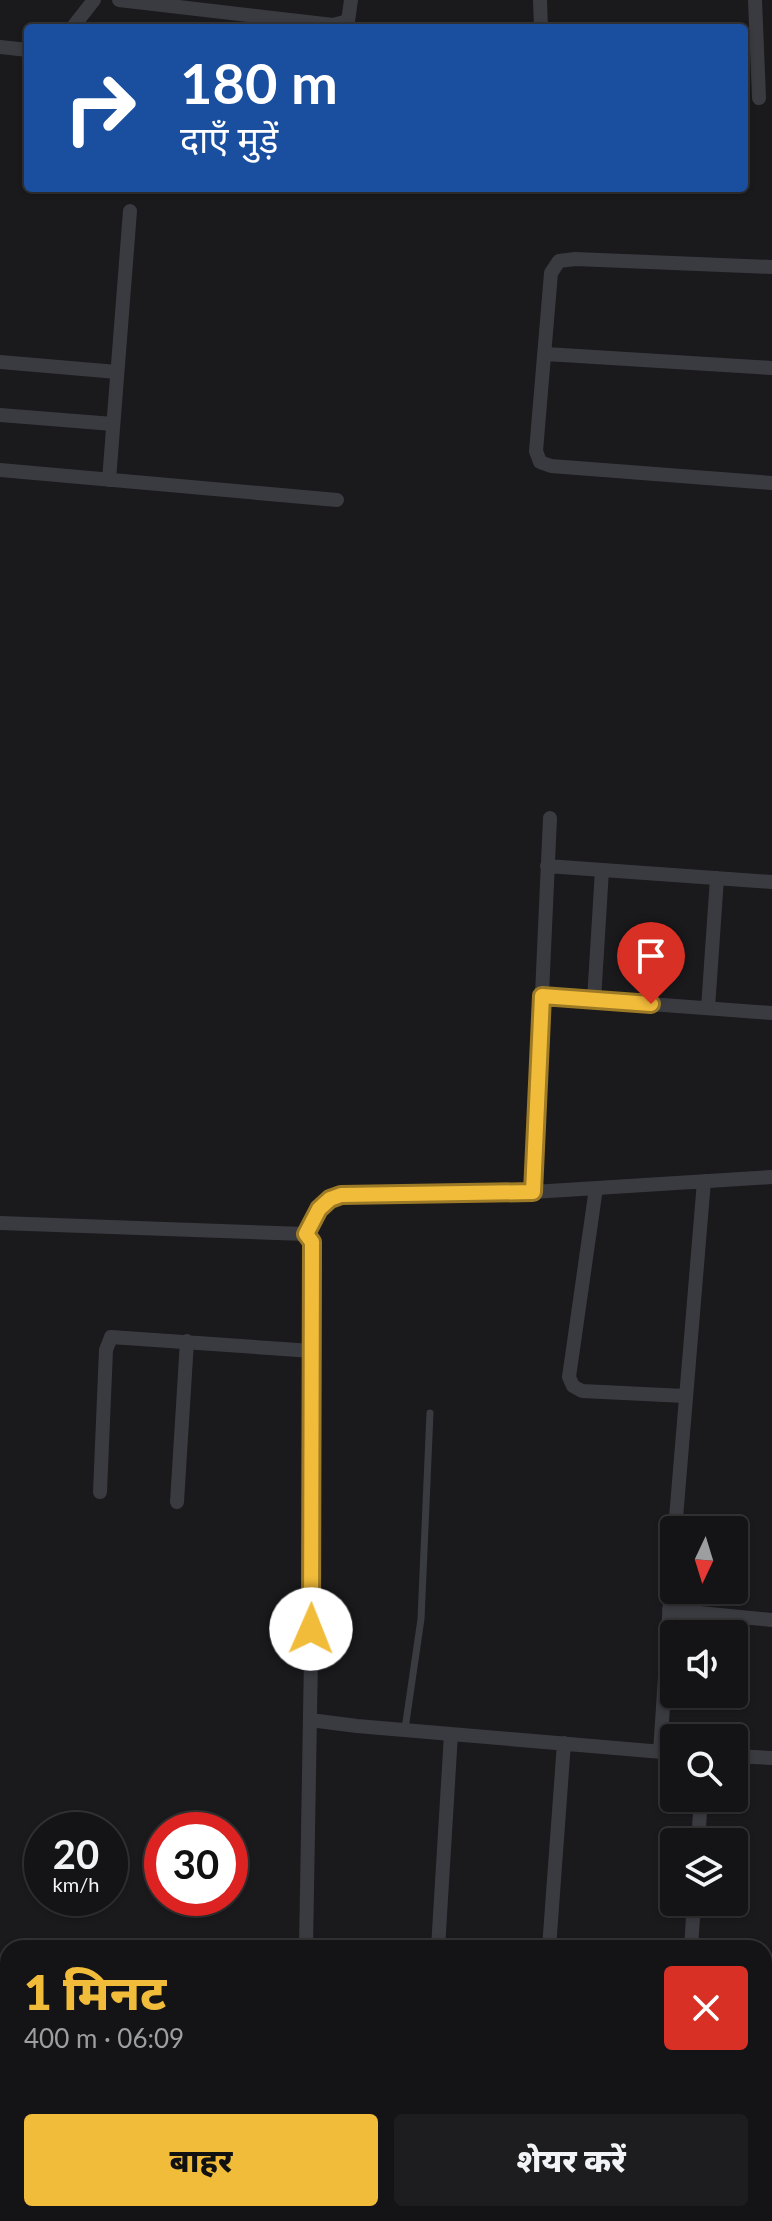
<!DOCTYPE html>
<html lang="hi">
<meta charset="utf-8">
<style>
body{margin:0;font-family:Lato,"Noto Sans Devanagari",sans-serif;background:#1d1c1e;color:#f1f3f6;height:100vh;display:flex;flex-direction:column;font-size:30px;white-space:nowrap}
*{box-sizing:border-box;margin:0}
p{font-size:26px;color:#9d9ea0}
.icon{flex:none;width:44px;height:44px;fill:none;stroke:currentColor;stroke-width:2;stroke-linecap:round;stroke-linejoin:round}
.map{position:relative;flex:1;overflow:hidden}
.drawer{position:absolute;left:0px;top:1940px;width:772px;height:282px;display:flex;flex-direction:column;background:#141315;border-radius:24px 24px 0 0;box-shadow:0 2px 6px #0004,0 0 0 2px #333234}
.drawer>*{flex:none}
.hud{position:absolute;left:24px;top:24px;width:724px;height:168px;border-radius:8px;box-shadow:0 2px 6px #0004,0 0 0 2px #333234;background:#1a4fa0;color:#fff;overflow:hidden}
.needle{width:52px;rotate:184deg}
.tools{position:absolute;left:660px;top:1516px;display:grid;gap:16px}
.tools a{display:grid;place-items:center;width:88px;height:88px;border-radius:8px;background:#141315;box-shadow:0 2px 6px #0004,0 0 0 2px #333234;font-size:40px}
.speed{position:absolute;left:24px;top:1812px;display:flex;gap:16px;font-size:40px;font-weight:700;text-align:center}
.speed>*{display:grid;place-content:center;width:104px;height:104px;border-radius:50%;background:#141315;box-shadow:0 2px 6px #0004,0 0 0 2px #333234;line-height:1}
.speed small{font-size:20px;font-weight:400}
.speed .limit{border:12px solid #d22;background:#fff;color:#111}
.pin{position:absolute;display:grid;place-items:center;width:68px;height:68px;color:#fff;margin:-82px -34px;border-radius:50% 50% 50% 0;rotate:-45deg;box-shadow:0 0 8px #0007}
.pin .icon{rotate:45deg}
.me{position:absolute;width:88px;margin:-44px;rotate:1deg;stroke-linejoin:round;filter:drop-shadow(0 0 6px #0008)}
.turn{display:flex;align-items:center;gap:28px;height:168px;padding:0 24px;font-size:36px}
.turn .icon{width:104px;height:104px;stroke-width:2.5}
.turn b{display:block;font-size:56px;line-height:68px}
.round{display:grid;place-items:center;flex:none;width:84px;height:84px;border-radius:8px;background:#1d1c1e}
.overview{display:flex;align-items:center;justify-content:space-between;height:136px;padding:0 24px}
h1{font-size:48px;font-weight:800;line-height:60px;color:#f2bc3b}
.primary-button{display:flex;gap:16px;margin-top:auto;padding:16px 24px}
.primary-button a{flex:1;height:92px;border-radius:8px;background:#f2bc3b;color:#111;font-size:32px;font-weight:800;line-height:92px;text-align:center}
.primary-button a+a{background:#1d1c1e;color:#f1f3f6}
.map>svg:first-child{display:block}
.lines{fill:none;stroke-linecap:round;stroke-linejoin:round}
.service{stroke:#3a3b41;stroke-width:7}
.minor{stroke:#3a3b41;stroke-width:14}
.route-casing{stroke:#9d7a26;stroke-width:20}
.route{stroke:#f2bc3b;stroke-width:14}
</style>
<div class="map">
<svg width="772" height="2221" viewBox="0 0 772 2221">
<rect width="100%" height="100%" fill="#1a191c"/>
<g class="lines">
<path class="service" d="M 405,1729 L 421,1619 L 430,1413"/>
<path class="minor" d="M 119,0 L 333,25 L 348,21 L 351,0
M 540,0 L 541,28
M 755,0 L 759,98
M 72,28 L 94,0
M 0,47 L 28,50
M 772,267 L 575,259 L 559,261 L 551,273 L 536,451 L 540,462 L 551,466 L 772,483
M 546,354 L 772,368
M 0,362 L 117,372
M 0,415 L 113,424
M 0,470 L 337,500
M 109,480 L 130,211
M 547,866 L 772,882
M 542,996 L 772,1013
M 594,1000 L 602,870
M 708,1008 L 717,878
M 596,1188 L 569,1377 L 573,1386 L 582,1391 L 685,1396
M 533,1192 L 550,818
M 0,1223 L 306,1234
M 306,1234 L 312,1242 L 312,1598 L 306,1948
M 306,1234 C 315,1216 321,1203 341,1195 L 533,1192 L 772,1177
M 100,1492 L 106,1350 L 111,1337 L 312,1351
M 177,1502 L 187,1341
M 675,1530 L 704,1181
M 669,1610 L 772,1620
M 310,1720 L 357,1726 L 674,1753
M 660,1752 L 674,1541
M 734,1756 L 772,1758
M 698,1842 L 701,1798
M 438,1948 L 451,1734
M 549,1948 L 564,1743
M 691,1948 L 694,1902
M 764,2033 L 772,2033
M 299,2221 L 299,2214
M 674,2221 L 674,2214"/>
</g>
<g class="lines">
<g class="route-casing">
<path id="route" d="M 311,1629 L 312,1242 L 306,1234 L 319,1209 L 330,1199 L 341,1195 L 533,1192 L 542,996 L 651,1004"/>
</g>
<use href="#route" class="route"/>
</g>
</svg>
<div class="tools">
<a><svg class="needle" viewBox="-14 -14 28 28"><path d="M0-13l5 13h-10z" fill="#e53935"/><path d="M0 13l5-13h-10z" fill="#9d9ea0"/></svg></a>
<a><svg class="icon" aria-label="sound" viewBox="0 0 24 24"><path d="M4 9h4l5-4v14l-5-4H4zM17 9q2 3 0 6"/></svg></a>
<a><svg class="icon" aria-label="search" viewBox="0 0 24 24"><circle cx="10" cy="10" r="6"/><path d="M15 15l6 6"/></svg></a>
<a><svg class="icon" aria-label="layers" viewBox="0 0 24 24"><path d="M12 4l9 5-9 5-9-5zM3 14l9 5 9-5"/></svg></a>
</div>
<div class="speed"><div>20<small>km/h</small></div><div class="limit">30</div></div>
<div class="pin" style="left:651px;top:1004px;background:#d93025"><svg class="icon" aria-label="arrive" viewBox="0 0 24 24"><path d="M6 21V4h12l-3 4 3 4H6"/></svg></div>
<svg class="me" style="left:311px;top:1629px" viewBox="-20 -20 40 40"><circle r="19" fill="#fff"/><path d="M0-13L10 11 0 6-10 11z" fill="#f2bc3b"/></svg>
<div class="hud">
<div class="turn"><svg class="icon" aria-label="right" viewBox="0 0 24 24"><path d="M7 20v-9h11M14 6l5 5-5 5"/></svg><div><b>180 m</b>दाएँ मुड़ें</div></div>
</div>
<section class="drawer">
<div class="overview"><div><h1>1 मिनट</h1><p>400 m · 06:09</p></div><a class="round" style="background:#d93025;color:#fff"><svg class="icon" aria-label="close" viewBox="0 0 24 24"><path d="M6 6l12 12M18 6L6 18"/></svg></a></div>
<div class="primary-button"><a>बाहर</a><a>शेयर करें</a></div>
</section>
</div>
